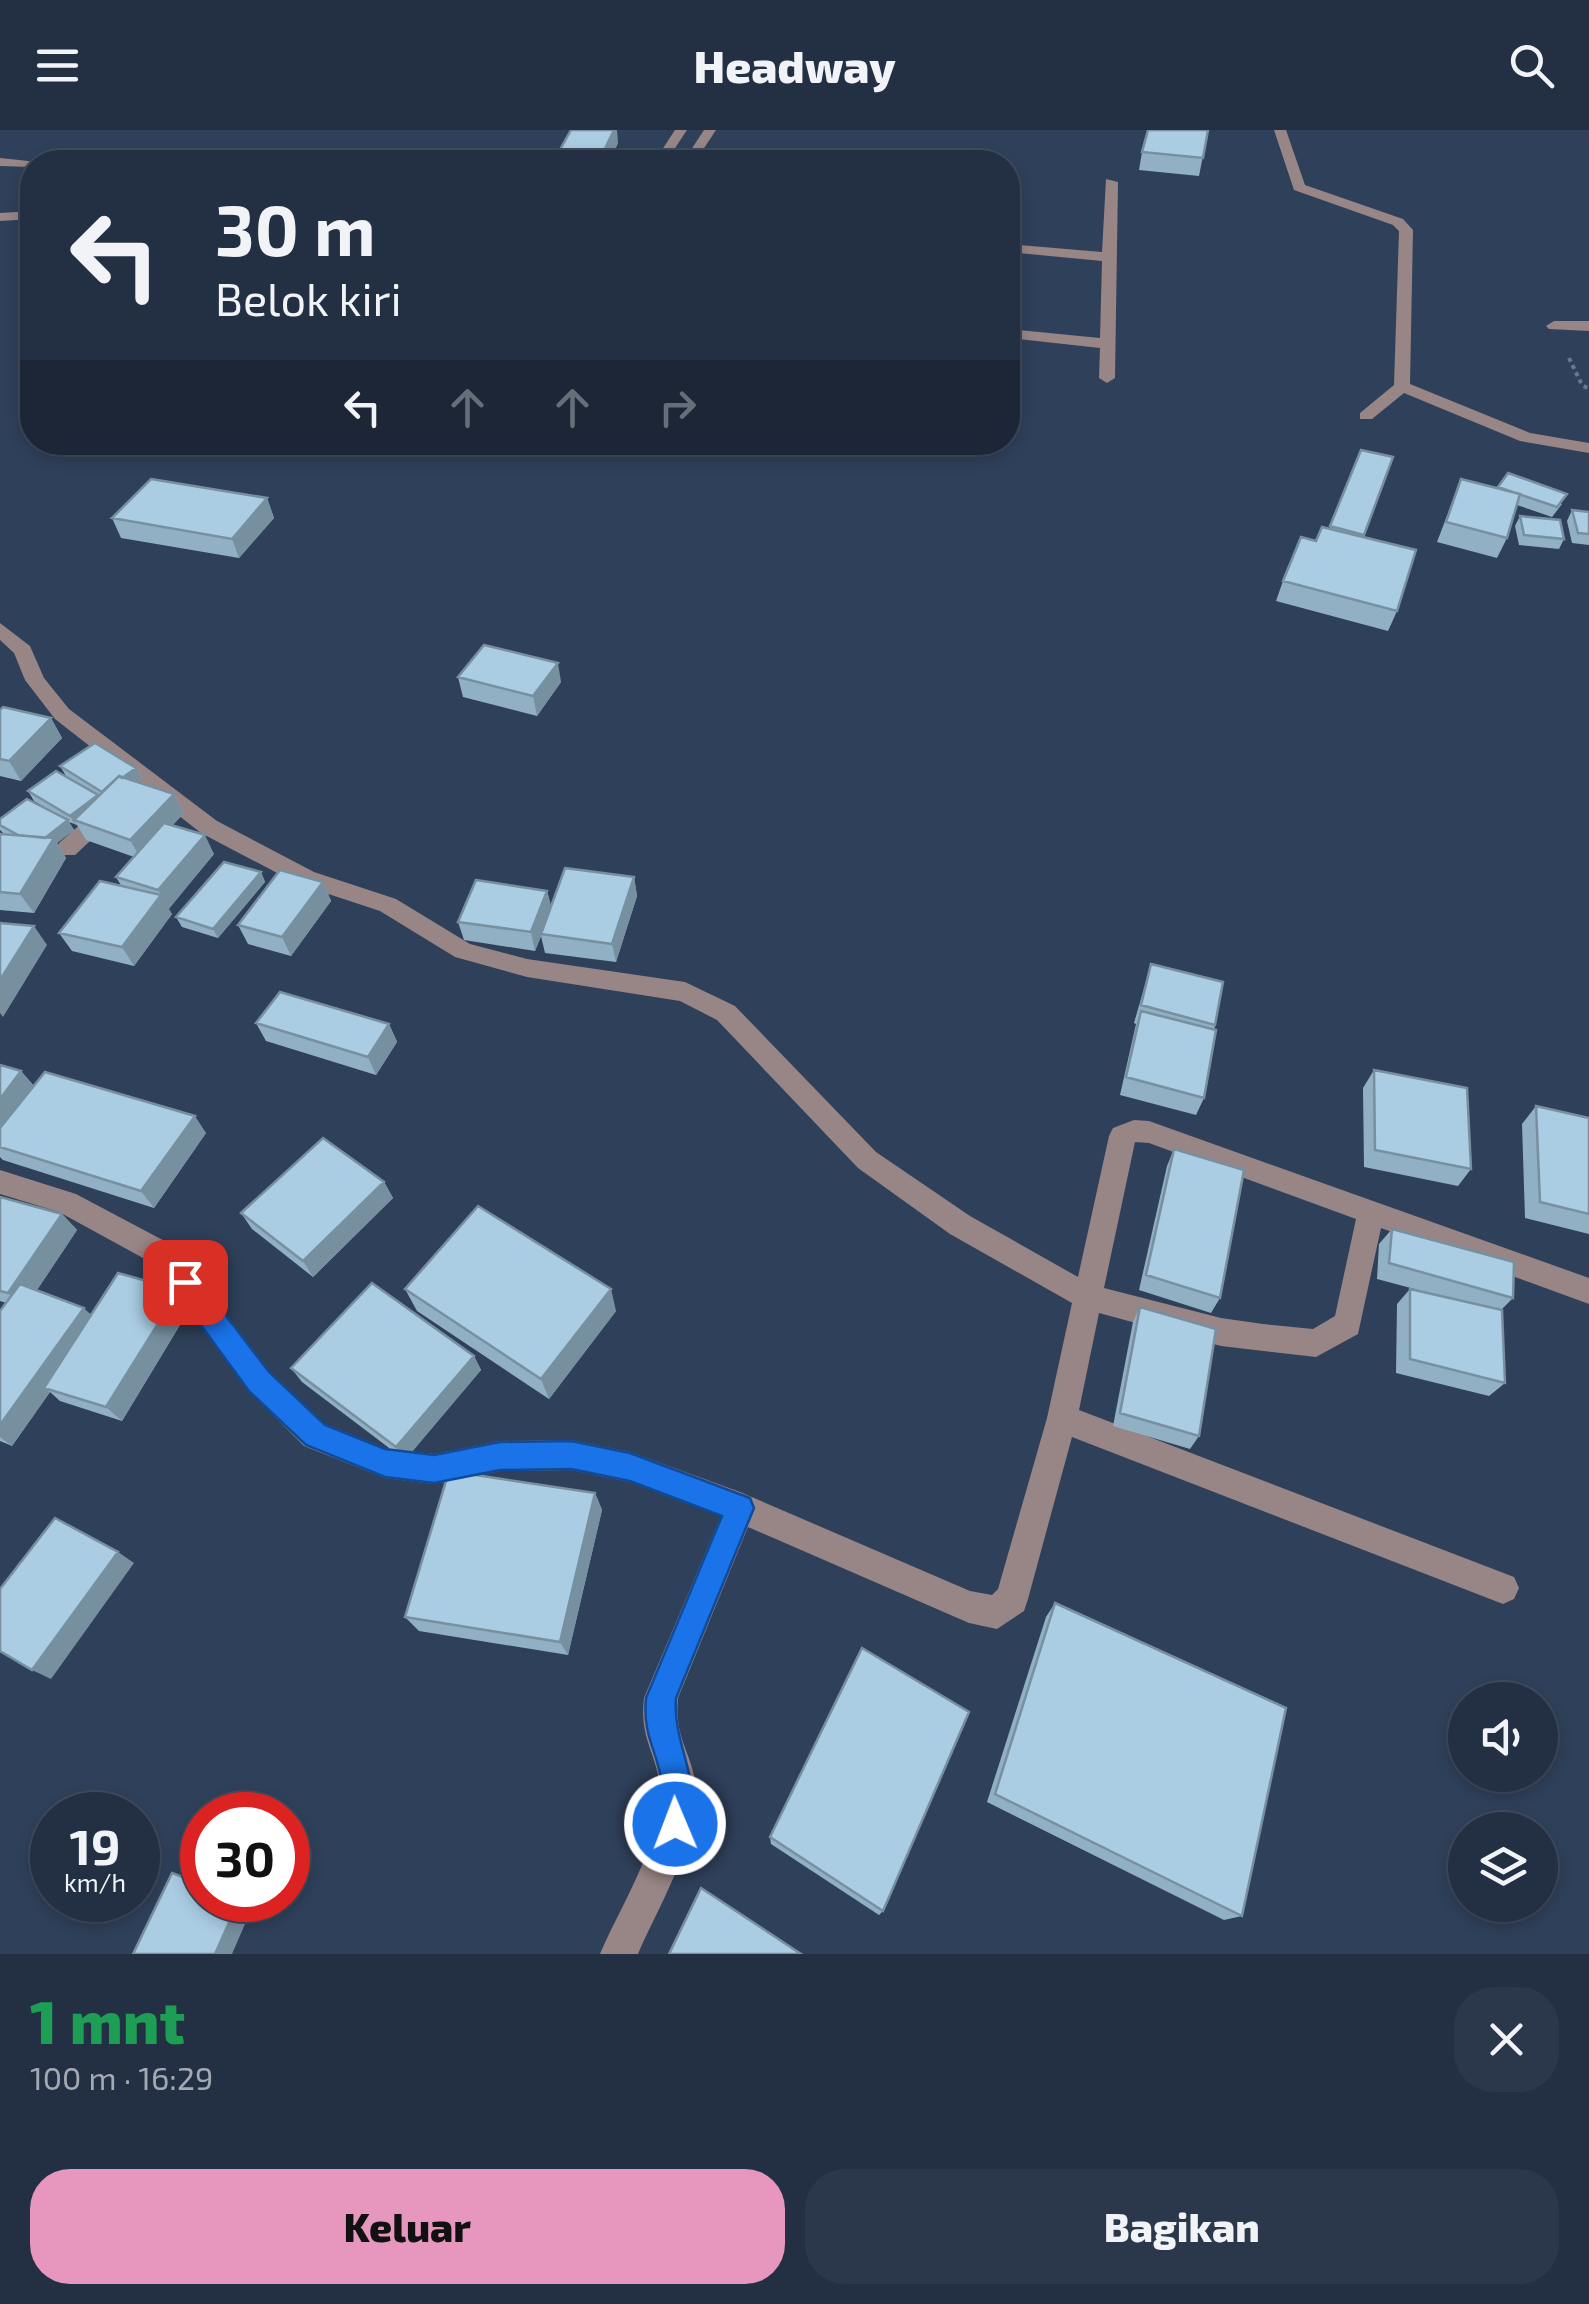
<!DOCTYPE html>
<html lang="id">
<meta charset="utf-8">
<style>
body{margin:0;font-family:"Exo 2",sans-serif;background:#2b384b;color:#f1f3f6;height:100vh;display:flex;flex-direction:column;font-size:38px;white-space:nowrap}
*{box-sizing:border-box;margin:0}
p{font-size:32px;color:#a3a9b2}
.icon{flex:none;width:55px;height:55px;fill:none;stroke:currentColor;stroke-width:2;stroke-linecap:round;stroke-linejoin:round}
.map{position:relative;height:1824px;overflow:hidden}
.side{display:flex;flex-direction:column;background:#233044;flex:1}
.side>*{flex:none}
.banner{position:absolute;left:20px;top:20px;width:1000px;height:305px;border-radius:40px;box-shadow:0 5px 15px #0003,0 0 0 2px #404b5d;background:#233044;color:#f1f3f6;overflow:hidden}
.fabs{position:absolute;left:1448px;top:1552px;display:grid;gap:20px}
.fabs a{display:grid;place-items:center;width:110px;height:110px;border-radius:50%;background:#233044;box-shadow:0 5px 15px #0003,0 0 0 2px #404b5d;font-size:50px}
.speed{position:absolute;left:30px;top:1662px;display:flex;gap:20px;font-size:50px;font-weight:700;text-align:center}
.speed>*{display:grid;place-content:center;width:130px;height:130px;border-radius:50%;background:#233044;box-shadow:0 5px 15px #0003,0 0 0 2px #404b5d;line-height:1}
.speed small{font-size:25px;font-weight:400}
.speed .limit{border:15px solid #d22;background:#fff;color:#111}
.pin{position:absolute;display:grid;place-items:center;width:85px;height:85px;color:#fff;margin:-42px;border-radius:20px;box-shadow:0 5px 15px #0006}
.me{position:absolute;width:110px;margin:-55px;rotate:359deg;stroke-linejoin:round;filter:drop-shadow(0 0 8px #0008)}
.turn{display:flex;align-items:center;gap:35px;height:210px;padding:0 30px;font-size:45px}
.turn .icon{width:130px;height:130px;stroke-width:2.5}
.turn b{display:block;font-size:70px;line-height:85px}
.lanes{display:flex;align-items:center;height:95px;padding:0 30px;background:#0003;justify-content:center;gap:50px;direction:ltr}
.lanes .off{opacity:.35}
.round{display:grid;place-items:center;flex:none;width:105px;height:105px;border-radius:40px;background:#2b384b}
.summary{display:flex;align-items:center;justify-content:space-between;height:170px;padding:0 30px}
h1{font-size:60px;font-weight:800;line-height:75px;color:#1e9e55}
.action{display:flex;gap:20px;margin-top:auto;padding:20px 30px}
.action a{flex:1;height:115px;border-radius:40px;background:#e797bd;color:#111;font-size:40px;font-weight:800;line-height:115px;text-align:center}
.action a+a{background:#2b384b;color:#f1f3f6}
header{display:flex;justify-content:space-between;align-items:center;height:130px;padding:0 30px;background:#233044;font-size:45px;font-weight:800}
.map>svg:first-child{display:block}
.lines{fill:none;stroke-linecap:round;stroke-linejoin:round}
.path{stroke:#69788f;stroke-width:4;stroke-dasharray:4 4;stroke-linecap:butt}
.minor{fill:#988585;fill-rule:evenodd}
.wall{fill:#92b0c4}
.shaded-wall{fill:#7790a0}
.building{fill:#aacde4;stroke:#7790a0;stroke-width:2.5}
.route{fill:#1a73e8;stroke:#114b97;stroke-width:2.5}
</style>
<header><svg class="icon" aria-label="menu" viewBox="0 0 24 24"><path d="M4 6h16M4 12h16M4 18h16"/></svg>Headway<svg class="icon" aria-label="search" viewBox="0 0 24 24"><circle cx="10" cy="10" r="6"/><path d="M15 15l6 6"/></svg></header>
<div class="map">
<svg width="1589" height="1824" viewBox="0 0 1589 1824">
<rect width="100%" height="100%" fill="#2f405a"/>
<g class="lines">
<path class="path" d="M 1569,228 L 1582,255 L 1589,259"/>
<path class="minor" d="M 675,0 L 687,0 L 666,32 L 654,32 Z
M 704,0 L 716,0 L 695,32 L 683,32 Z
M 1274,0 L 1286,0 L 1305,55 L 1403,89 L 1413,100 L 1410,254 L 1530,303 L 1589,313 L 1589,323 L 1520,311 L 1404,263 L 1372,289 L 1360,289 L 1360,283 L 1394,255 L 1399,101 L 1393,95 L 1294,60 Z
M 0,28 L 38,32 L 32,32 L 32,37 L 0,36 Z
M 1106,49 L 1118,52 L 1115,248 L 1107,253 L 1099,248 L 1100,218 L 1008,208 L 1008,199 L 1100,208 L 1102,131 L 1008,122 L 1008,114 L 1102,122 Z
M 32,81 L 32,89 L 0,91 L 0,83 Z
M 1554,191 L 1589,191 L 1589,201 L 1549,199 L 1546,196 Z
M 0,493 L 30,516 L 44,548 L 69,579 L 217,691 L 314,742 L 396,769 L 470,814 L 527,829 L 685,852 L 735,876 L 876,1022 L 970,1086 L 1078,1147 L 1109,1006 L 1113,998 L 1134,990 L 1149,991 L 1589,1148 L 1589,1174 L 1381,1098 L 1358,1204 L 1316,1227 L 1221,1216 L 1099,1183 L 1079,1280 L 1514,1447 L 1519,1458 L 1514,1469 L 1503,1474 L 1072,1307 L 1028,1469 L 1024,1481 L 997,1499 L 969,1493 L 748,1397 L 678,1568 C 674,1609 692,1622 696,1657 C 701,1705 657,1780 638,1824 L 600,1824 C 619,1779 665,1706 660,1658 C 657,1623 639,1609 644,1568 L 721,1386 L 630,1352 L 571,1340 L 500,1341 L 434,1354 L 385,1348 L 304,1316 L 249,1261 L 154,1134 L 59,1082 L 0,1064 L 0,1040 L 76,1064 L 174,1116 L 269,1241 L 325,1294 L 385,1318 L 434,1324 L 500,1311 L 571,1310 L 630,1322 L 740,1362 L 970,1461 L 992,1465 L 998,1459 L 1047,1288 L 1072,1173 L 950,1104 L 858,1038 L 717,890 L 680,871 L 527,847 L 455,827 L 380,781 L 298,754 L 201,703 L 55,589 L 25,550 L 14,523 L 0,510 ZM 1135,1012 L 1149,1013 L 1356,1089 L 1335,1186 L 1313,1199 L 1263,1194 L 1221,1188 L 1104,1158 Z
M 108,674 L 119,682 L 116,687 L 75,725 L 59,725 L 56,719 L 59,713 L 100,677 Z"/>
</g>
<path class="wall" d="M 1208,0 L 1199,46 L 1139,40 L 1142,22 Z
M 618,13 L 609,32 L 558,32 L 557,25 Z
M 1361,320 L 1393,327 L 1363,407 L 1397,481 L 1388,501 L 1276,471 L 1283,451 L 1316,411 L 1330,398 Z
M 1508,343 L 1562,374 L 1552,387 L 1517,375 L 1507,408 L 1497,428 L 1437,412 L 1461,349 L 1497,358 Z
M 267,368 L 274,388 L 239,428 L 121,408 L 112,388 Z
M 1572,380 L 1589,382 L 1589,415 L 1572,413 L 1567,391 Z
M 1520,386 L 1564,409 L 1559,419 L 1519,415 L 1515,396 Z
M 458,547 L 561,552 L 537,586 L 463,567 Z
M 0,580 L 51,588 L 62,608 L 21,651 L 0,646 Z
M 60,636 L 136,638 L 142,648 L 136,652 L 174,664 L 184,683 L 172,696 L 214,724 L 168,779 L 172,784 L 134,836 L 72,821 L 59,803 L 122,757 L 116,747 L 134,727 L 86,710 L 77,695 L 69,692 L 74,700 L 57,713 L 66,728 L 34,783 L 0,780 L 0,704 L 4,704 L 0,700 L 0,689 L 53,682 L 34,671 L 28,661 L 90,661 L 66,646 Z
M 261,742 L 265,752 L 218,808 L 182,797 L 176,787 Z
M 634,747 L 637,766 L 616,832 L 545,823 L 541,806 L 535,821 L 464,810 L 458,792 L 547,761 L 551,776 Z
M 323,752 L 331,771 L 291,826 L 248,814 L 238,795 Z
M 1151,834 L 1215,895 L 1204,968 L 1196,985 L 1120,965 L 1136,894 L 1134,893 Z
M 256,893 L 389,894 L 397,912 L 376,945 L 266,911 Z
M 0,935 L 21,941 L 34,956 L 206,1003 L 154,1078 L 3,1030 L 0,1027 Z
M 1374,940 L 1471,1039 L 1458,1056 L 1364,1037 L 1363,958 Z
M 1536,976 L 1589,988 L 1589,1104 L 1525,1088 L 1522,994 Z
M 1174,1019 L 1220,1168 L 1211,1183 L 1139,1160 L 1167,1036 Z
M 384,1052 L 393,1068 L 313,1147 L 252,1099 L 241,1083 Z
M 0,1067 L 62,1084 L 77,1100 L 37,1160 L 91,1184 L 179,1160 L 192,1175 L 122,1291 L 60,1271 L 50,1262 L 12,1316 L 0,1311 L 0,1181 L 6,1173 L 0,1171 Z
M 1392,1099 L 1513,1168 L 1501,1180 L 1505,1253 L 1489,1266 L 1396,1243 L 1397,1174 L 1410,1159 L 1422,1161 L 1377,1149 L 1379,1114 Z
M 405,1159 L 616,1181 L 549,1269 L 417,1181 Z
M 1140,1177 L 1199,1306 L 1190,1319 L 1113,1296 L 1133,1192 Z
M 474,1226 L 481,1240 L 405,1330 L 302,1252 L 291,1238 Z
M 595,1363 L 602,1380 L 568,1525 L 419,1501 L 405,1487 Z
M 1055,1473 L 1242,1786 L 1224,1790 L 987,1672 L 1046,1487 Z
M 770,1707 L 883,1781 L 879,1785 L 771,1714 Z"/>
<path class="shaded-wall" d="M 614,0 L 617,0 L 618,13 L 609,32 L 602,32 L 601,27 Z
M 267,368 L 274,388 L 239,428 L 232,409 Z
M 558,533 L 561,552 L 537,586 L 533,566 Z
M 51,588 L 62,608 L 21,651 L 9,631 Z
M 136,638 L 142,648 L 108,672 L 102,662 Z
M 174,664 L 184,683 L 141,729 L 130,710 Z
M 98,665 L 80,693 L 74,690 L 76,696 L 70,686 Z
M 68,690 L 74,700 L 57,713 L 66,728 L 34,783 L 20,764 L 36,715 Z
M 205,705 L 214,724 L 169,779 L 158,760 Z
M 261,742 L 265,752 L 218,808 L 213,799 Z
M 634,747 L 637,766 L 616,832 L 612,814 Z
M 323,752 L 331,771 L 291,826 L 282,807 Z
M 547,761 L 552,780 L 535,821 L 531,802 Z
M 161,765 L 172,784 L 134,836 L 122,817 Z
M 34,796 L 47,815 L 3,887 L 0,883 L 0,850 Z
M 389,894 L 397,912 L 376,945 L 368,927 Z
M 21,941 L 36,959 L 0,1006 L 0,969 Z
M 195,986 L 206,1003 L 154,1078 L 141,1061 Z
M 384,1052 L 393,1068 L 313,1147 L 303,1131 Z
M 62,1084 L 77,1100 L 25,1178 L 8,1163 Z
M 611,1159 L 616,1181 L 549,1269 L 541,1249 Z
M 179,1160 L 192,1175 L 122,1291 L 106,1277 Z
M 84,1178 L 99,1193 L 44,1258 L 50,1262 L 12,1316 L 0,1307 L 0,1295 Z
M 474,1226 L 481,1240 L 405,1330 L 396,1317 Z
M 595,1363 L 602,1380 L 568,1525 L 560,1512 Z
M 118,1422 L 134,1433 L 51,1549 L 32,1540 Z
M 172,1743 L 202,1752 L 202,1754 Z
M 239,1770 L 255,1771 L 232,1824 L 215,1824 Z"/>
<path class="building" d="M 571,0 L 614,0 L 601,27 L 557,25 Z
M 1148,0 L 1208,0 L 1203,28 L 1142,22 Z
M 1361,320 L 1393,327 L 1364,405 L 1330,396 Z
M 1508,343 L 1567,364 L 1557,377 L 1498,357 Z
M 151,349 L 267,368 L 232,409 L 112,388 Z
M 1461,349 L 1520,364 L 1507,408 L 1446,392 Z
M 1572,380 L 1589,382 L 1589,404 L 1578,403 Z
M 1520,386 L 1560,390 L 1564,409 L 1524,405 Z
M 1322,397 L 1416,420 L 1397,481 L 1283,451 L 1301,407 L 1316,411 Z
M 484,515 L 558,533 L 533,566 L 458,547 Z
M 3,577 L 51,588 L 9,631 L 0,629 L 0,580 Z
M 95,613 L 136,638 L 122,648 L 119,646 L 102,662 L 60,636 Z
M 56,641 L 98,665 L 70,686 L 28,661 Z
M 119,646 L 174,664 L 130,710 L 74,690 Z
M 27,669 L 68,690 L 45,708 L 18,705 L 0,695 L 0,689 Z
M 164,693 L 205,705 L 158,760 L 116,747 Z
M 0,704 L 54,708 L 20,764 L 0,762 Z
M 224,732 L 261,742 L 213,799 L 176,787 Z
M 565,738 L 634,747 L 612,814 L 541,804 Z
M 280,740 L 323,752 L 282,807 L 238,795 Z
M 476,750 L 547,761 L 531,802 L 458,792 Z
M 100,751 L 161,765 L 122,817 L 59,803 Z
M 0,793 L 34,796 L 0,850 Z
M 1151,834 L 1223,852 L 1215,895 L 1141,875 Z
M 280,862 L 389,894 L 368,927 L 256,893 Z
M 1141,881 L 1216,900 L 1204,968 L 1126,947 Z
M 0,935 L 21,941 L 0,969 Z
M 1374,940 L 1467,958 L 1471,1039 L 1375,1020 Z
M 45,942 L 195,986 L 141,1061 L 0,1017 L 0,998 Z
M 1536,976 L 1589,988 L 1589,1084 L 1540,1072 Z
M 323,1008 L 384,1052 L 303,1131 L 241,1083 Z
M 1174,1019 L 1244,1040 L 1220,1168 L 1146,1145 Z
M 0,1067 L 62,1084 L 8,1163 L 0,1161 Z
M 478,1076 L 611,1159 L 541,1249 L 405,1159 Z
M 1392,1099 L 1514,1132 L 1513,1168 L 1389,1133 Z
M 118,1143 L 179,1160 L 106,1277 L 44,1258 Z
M 372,1153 L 474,1226 L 396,1317 L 291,1238 Z
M 20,1154 L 84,1178 L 0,1295 L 0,1181 Z
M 1410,1159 L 1502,1180 L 1505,1253 L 1410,1229 Z
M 1140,1177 L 1216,1199 L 1199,1306 L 1120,1283 Z
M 449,1341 L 595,1363 L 560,1512 L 405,1487 Z
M 55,1388 L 118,1422 L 32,1540 L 0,1521 L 0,1459 Z
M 1055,1473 L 1286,1578 L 1242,1786 L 995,1664 Z
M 862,1518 L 969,1582 L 883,1781 L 770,1707 Z
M 172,1743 L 202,1754 L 202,1770 L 239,1770 L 215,1824 L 133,1824 Z
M 701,1758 L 801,1824 L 669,1824 Z"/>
<path class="route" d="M 185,1140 L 194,1144 L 269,1242 L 325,1295 L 385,1319 L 434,1325 L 500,1312 L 571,1311 L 630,1323 L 750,1368 L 754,1378 L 676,1568 C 672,1618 707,1655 686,1705 L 675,1710 L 663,1705 C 656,1688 664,1674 662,1656 C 659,1622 642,1608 646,1568 L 722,1386 L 630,1351 L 571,1339 L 500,1340 L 434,1353 L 385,1347 L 306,1315 L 249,1261 L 176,1161 L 172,1152 L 176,1144 Z"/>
</svg>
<div class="fabs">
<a><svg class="icon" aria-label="sound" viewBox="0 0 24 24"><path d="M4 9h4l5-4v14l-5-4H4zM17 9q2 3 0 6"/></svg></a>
<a><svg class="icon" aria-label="layers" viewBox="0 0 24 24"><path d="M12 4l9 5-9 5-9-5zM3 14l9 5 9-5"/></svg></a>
</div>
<div class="speed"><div>19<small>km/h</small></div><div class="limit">30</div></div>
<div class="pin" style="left:185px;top:1152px;background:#d93025"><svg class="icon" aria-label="arrive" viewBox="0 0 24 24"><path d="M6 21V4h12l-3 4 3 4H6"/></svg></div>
<svg class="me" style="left:675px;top:1694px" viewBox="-20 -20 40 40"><circle r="17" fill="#1a73e8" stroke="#fff" stroke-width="3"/><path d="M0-11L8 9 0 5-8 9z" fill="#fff"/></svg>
<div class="banner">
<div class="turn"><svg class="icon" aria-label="left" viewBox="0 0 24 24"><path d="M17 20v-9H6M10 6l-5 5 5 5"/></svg><div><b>30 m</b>Belok kiri</div></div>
<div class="lanes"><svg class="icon" aria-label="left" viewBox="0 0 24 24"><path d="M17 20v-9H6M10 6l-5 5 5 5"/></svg><svg class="icon off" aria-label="ahead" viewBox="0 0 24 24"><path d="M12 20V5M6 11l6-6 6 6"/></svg><svg class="icon off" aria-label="ahead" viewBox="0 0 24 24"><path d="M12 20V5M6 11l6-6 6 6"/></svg><svg class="icon off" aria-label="right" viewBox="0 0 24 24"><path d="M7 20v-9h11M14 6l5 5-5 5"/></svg></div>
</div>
</div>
<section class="side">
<div class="summary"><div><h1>1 mnt</h1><p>100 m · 16:29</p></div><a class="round"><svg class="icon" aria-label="close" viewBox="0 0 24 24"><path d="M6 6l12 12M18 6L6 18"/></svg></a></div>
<div class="action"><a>Keluar</a><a>Bagikan</a></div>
</section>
